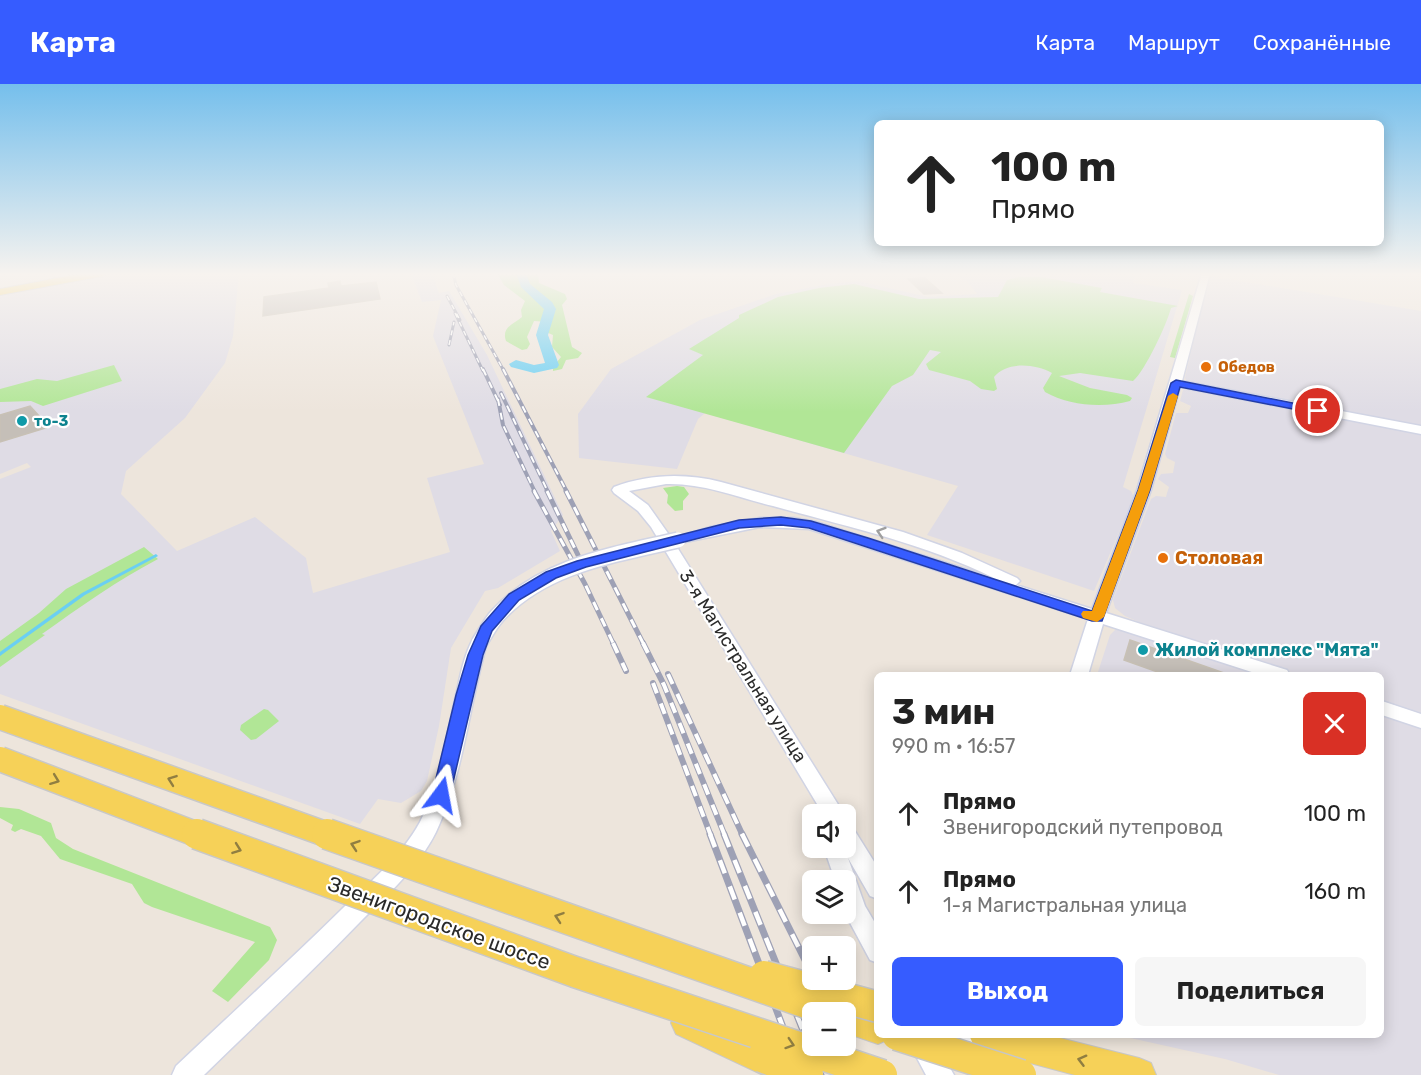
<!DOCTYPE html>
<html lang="ru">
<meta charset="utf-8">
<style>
body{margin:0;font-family:Rubik,sans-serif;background:#f6f6f6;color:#222;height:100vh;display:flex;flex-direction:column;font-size:22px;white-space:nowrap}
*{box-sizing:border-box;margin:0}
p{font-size:20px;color:#767676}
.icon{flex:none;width:33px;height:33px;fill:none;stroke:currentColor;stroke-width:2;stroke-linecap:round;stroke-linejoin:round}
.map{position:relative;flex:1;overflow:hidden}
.sheet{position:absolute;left:874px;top:588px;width:510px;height:366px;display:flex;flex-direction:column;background:#fff;border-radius:9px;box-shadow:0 3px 15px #0003}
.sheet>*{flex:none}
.banner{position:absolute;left:874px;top:36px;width:510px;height:126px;border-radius:9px;box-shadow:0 3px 15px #0003;background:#fff;color:#222;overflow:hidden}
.controls{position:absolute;left:802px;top:720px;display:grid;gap:12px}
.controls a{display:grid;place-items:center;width:54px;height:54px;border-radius:9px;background:#fff;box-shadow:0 3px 15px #0003;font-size:30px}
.pin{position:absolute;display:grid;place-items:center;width:51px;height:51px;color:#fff;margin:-26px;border:3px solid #fff;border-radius:50%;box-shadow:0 2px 6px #0007}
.me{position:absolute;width:66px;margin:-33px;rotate:13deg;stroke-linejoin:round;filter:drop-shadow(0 0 4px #0008)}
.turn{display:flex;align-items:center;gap:21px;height:126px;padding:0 18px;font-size:27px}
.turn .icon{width:78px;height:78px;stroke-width:2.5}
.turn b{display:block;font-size:42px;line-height:51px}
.round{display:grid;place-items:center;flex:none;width:63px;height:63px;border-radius:9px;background:#f6f6f6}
.overview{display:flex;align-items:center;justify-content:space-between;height:102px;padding:0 18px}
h1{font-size:36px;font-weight:700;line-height:45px}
.primary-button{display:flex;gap:12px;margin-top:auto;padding:12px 18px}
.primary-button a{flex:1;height:69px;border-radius:9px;background:#365cff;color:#fff;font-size:24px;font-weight:700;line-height:69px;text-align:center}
.primary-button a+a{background:#f6f6f6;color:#222}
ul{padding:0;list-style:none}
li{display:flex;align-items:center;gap:18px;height:78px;padding:0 18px}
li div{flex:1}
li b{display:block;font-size:22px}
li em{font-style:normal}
header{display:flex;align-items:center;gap:36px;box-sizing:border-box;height:84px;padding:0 30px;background:#365cff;color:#fff}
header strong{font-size:28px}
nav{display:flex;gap:33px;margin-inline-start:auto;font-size:21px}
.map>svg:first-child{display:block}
.industrial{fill:#dfdce5}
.green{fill:#b1e696}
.water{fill:#6acff3}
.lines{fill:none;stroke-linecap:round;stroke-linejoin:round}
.river{fill:#6acff3;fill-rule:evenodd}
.building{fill:#c5bfb8;stroke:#c8c1b5;stroke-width:1.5}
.minor-casing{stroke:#d1d4e4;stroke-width:3}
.major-casing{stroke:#c8c8c8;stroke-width:2}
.minor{fill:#fff;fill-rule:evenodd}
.major{fill:#f6d158;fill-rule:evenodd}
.rail-far4-casing{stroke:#9ea1b5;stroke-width:3}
.rail-far3-casing{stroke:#9ea1b5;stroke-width:4}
.rail-far2-casing{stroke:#9ea1b5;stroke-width:5}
.rail-far1-casing{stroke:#9ea1b5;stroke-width:6}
.rail-casing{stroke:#9ea1b5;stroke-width:7}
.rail-far4{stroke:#fff;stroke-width:1.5;stroke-dasharray:5;stroke-linecap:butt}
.rail-far3{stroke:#fff;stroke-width:2;stroke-dasharray:7;stroke-linecap:butt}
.rail-far2{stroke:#fff;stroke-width:3;stroke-dasharray:9;stroke-linecap:butt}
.rail-far1{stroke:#fff;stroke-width:4;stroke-dasharray:11;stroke-linecap:butt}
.rail{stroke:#fff;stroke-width:4.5;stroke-dasharray:14;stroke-linecap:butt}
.minor-bridge-casing{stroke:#d1d4e4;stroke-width:18;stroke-linecap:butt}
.major-bridge-far1-casing{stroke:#c8c8c8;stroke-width:27;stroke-linecap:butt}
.major-bridge-casing{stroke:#c8c8c8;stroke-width:33;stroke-linecap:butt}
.minor-bridge{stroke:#fff;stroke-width:15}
.major-bridge-far1{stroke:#f6d158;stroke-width:24}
.major-bridge{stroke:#f6d158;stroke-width:30}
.oneway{stroke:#9f9f9f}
.oneway2{stroke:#907e41}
.route{fill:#365cff;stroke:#233ca6;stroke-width:1.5}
.slow{fill:#f59e0b}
.food-dot{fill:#e8710a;stroke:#fff;stroke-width:2}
.culture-dot{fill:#0f9aa8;stroke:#fff;stroke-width:2}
.labels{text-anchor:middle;stroke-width:4.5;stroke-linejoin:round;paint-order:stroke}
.far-food-label{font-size:15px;font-weight:bold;fill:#c56008;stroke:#fff;text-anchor:start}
.far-culture-label{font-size:15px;font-weight:bold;fill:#0d838f;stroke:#fff;text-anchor:start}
.food-label{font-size:18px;font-weight:bold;fill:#c56008;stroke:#fff;text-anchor:start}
.culture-label{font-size:18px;font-weight:bold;fill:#0d838f;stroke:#fff;text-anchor:start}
.street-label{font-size:18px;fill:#2a2a2a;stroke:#fff}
.near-street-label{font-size:21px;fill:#2a2a2a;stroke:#fff}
</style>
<header>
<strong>Карта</strong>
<nav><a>Карта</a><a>Маршрут</a><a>Сохранённые</a></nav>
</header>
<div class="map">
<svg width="1421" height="991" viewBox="0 0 1421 991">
<rect width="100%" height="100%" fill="#ede5dc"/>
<path class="industrial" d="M 114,189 L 239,189 L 233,252 L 225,279 L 185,334 L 126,387 L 121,410 L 177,467 L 255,433 L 306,474 L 313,509 L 450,468 L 427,394 L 484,380 L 433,252 L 441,216 L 422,218 L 411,189 L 432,189 L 439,209 L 449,207 L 487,271 L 563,431 L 551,447 L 560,467 L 498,504 L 485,507 L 451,564 L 439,642 L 427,697 L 421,707 L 401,719 L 378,715 L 360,740 L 0,610 L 0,395 L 31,383 L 27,379 L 0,390 L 0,211 Z
M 984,189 L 1124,189 L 1134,192 L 1133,199 L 1182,206 L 1123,403 L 1131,407 L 1134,413 L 1094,507 L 927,451 L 958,402 L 705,329 L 698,335 L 677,385 L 579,374 L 578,330 L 611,285 L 700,236 L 776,210 L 828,200 L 858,197 L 928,213 L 977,210 L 968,198 L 957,191 Z
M 1209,192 L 1421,227 L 1421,344 L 1187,298 L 1185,294 Z
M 1183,306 L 1193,306 L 1421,348 L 1421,631 L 1382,618 L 1382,591 L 1300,591 L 1139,538 L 1125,532 L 1115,524 L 1113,516 L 1151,415 L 1156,412 L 1166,413 L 1167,409 L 1169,403 L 1158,395 L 1161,390 L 1173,389 L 1175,378 L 1167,374 L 1165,370 L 1176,329 L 1188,329 L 1191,322 L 1180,317 Z
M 1116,545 L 1130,548 L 1259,591 L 1097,591 L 1110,551 Z
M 1382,632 L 1421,645 L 1421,991 L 1279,991 L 1225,975 L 1117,951 L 1382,951 Z"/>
<path class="green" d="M 497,189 L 538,189 L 539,199 L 565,210 L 567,215 L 562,221 L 572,263 L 582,269 L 578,274 L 566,276 L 562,285 L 553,287 L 553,283 L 561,273 L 552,263 L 553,251 L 546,248 L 550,240 L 548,238 L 534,237 L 527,253 L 530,260 L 527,265 L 522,266 L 506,257 C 501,243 514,240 522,233 L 521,226 L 525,217 L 504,201 Z
M 1019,193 L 1041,193 L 1102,204 L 1100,208 L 1178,222 L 1171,224 C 1167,240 1145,287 1133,297 L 1080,289 L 1059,292 L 1090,304 L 1127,311 L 1132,314 L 1130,317 C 1104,324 1069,322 1045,308 L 1043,304 L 1052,289 C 1035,280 1008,277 994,293 L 997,305 L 994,307 L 981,305 L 970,297 L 929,286 L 926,280 L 941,268 L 930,266 L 913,291 L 892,302 L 844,369 L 646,313 L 703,271 L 689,265 L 739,234 L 739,231 L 778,213 L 819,204 L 854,200 L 919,215 L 998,213 L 1007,196 Z
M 1189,210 L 1193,212 L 1175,274 L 1170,273 Z
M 114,281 L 122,297 L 43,322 L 31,317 L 0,318 L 0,305 L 37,295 L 57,297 Z
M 677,402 L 684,403 L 689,410 L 683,417 L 683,426 L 675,427 L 667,419 L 668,411 L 663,404 Z
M 144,463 L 158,475 C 118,496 80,523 42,550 L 45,551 L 0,583 L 0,557 L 39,529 L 66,505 Z
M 264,625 L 268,626 L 279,637 L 256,655 L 251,656 L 240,646 L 241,641 Z
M 0,723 L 19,725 L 51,739 L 56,754 L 73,765 L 270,843 L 277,856 L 269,876 L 228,918 L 212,907 L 255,858 L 152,823 L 144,819 L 132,800 L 60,775 L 41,752 L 21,745 L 15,748 L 11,746 L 13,741 L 0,734 Z"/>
<path class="water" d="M 156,470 L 158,472 L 85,511 L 0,572 L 0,568 L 82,509 Z"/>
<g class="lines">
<path class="river" d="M 516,189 L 526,189 L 530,200 L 552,218 L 556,225 L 548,251 L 559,281 L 557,284 L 534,289 L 511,283 L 509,280 L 516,276 L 534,281 L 545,279 L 536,251 L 544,225 L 521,203 Z"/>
</g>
<path class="building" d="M 925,194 L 942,209 L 924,210 L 908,195 Z
M 340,197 L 341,202 L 376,198 L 380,215 L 263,232 L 264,213 L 329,204 L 328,199 Z
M 30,322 L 49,343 L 0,358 L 0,331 Z
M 1130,556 L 1227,590 L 1227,591 L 1166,591 L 1124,576 Z"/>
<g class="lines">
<g class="minor-casing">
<path id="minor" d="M 1202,189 L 1210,189 L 1182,297 L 1421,342 L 1421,350 L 1180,303 L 1151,406 L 1106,529 L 1287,586 L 1290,591 L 1261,591 L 1103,540 L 1088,591 L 1070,591 L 1088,535 L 809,445 L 760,443 L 675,460 L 844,730 L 823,730 L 651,443 L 638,427 L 614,409 L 612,406 L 614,403 C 649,390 685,389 721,398 L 903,448 L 962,469 L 1017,494 L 1020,497 L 1016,501 L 1092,525 L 1137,406 ZM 666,400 C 704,399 736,413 773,422 C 848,443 923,459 994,494 L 816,438 L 794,434 L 760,434 L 711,443 L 672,455 L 648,421 L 629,407 Z
M 479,553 L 485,555 L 487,559 C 469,621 464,689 436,748 C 418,784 388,810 360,838 C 309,891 256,940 204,991 L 172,991 L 176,982 C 231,930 287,879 341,826 C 369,799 401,773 420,738 C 440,699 446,654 456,611 C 460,593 464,571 473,555 Z
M 1382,617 L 1421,630 L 1421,644 L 1382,631 Z
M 846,742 L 853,744 L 878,784 L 878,815 L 870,812 L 848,774 L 865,822 L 878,844 L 878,879 L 870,876 L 848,835 L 846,830 L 846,796 L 835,796 L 824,764 L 846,764 Z
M 917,951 L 932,952 L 954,991 L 926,991 L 910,961 Z
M 955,951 L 982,951 L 996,976 L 992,985 L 983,989 L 974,985 Z"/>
</g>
<g class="major-casing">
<path id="major" d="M 84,189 L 108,189 L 103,192 L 0,211 L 0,205 Z
M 846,917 L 878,928 L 878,951 L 891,951 L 889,955 L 878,960 L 846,949 L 846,928 L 832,928 L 835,922 Z
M 687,923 L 784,966 L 789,978 L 784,990 L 763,991 L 676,950 L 671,939 L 676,928 Z
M 969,951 L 1048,951 L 1139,974 L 1151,979 L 1156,991 L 1075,991 L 985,967 L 974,962 Z"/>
</g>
<use href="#minor" class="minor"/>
<use href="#major" class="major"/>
<g class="rail-far4-casing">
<path id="rail-far4" d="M 453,189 L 456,201 L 504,287
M 447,212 L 460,236
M 455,229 L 483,287
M 449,261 L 454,238"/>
</g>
<g class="rail-far3-casing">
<path id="rail-far3" d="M 483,285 L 500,321
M 503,285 L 567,408
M 501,309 L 548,408
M 498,315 L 503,341 L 535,408"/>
</g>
<g class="rail-far2-casing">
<path id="rail-far2" d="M 534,407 L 585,500 L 614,561
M 547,407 L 578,471
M 566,407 L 644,561"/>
</g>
<g class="rail-far1-casing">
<path id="rail-far1" d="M 613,559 L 626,587
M 643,559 L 664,601 L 725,752
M 668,590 L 743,752
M 653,599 L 711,752"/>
</g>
<g class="rail-casing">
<path id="rail" d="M 710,750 L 801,991
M 724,750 L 821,991
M 742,750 L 813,892
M 815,896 L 831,928
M 846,958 L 862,991"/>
</g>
<use href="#rail-far4" class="rail-far4"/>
<use href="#rail-far3" class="rail-far3"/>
<use href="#rail-far2" class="rail-far2"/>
<use href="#rail-far1" class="rail-far1"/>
<use href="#rail" class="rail"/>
<g class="minor-bridge-casing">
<path id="minor-bridge" d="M 479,559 C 485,550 490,540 497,532 C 543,481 614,471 678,456"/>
</g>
<g class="major-bridge-far1-casing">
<path id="major-bridge-far1" d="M 0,633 L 331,752
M 0,675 L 201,752"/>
</g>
<g class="major-bridge-casing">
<path id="major-bridge" d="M 197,750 L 575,888 L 882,991
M 327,750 L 832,928
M 764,892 L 878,923
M 897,951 L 1021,991
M 762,973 L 808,991"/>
</g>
<use href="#minor-bridge" class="minor-bridge"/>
<use href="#major-bridge-far1" class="major-bridge-far1"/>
<use href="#major-bridge" class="major-bridge"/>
</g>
<defs><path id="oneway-chevron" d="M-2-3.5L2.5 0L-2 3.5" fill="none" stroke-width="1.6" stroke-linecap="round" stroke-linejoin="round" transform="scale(1.5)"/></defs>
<use class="oneway" href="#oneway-chevron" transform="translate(881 448) rotate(-162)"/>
<g class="oneway2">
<use href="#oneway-chevron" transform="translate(55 696) rotate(21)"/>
<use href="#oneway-chevron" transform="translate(172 696) rotate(-160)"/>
<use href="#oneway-chevron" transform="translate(355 761) rotate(-161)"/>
<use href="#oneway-chevron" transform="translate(237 765) rotate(20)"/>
<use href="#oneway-chevron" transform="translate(559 833) rotate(-161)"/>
<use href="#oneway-chevron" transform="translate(790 960) rotate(18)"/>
<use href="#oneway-chevron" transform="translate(1082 976) rotate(-165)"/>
</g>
<linearGradient id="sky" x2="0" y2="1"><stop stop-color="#75bfec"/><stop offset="0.58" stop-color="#f7f3ef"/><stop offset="1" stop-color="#f7f3ef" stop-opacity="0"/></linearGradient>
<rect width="1421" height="328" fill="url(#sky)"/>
<path class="route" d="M 1176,296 L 1318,324 L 1323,327 L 1318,330 L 1180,303 L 1150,406 L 1102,537 L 1092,537 L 809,444 L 781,441 L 739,444 L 586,483 L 556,494 L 519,516 L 492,547 L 483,571 L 450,711 L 447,716 L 441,719 L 435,716 L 432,711 L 456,611 L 468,571 L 481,542 L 509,510 L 546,488 L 577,477 L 739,436 L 781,433 L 811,437 L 868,454 L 1092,527 L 1138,406 L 1171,299 Z"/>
<path class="slow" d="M 1173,309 L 1178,312 L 1150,406 L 1104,533 L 1097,538 L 1083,534 L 1081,530 L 1083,527 L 1092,527 L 1138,406 L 1168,312 Z"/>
<g class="food-dot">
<circle cx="1206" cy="283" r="6"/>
<circle cx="1163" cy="474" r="6"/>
</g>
<g class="culture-dot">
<circle cx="22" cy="337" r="6"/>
<circle cx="1143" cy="566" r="6"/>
</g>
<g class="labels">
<g class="far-food-label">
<text x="1218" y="288">Обедов</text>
</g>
<g class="far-culture-label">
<text x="34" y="342">то-3</text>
</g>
<g class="food-label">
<text x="1175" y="480">Столовая</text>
</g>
<g class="culture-label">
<text x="1155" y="572">Жилой комплекс "Мята"</text>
</g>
<g class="street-label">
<text transform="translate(743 582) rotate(58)" y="6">3-я Магистральная улица</text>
</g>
<g class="near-street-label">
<text transform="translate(439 839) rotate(20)" y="7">Звенигородское шоссе</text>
</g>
</g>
</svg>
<div class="controls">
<a><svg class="icon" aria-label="sound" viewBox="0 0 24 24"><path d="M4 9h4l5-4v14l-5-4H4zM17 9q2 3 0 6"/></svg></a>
<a><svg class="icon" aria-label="layers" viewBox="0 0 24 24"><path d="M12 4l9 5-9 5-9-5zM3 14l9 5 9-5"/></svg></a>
<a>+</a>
<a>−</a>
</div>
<div class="pin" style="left:1318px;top:327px;background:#d93025"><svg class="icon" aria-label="arrive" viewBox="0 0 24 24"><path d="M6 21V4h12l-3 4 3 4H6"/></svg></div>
<svg class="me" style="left:441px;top:711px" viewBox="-20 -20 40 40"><path d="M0-17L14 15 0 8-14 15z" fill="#365cff" stroke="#fff" stroke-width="4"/></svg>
<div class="banner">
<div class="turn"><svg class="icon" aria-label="ahead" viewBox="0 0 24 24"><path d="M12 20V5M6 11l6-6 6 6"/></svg><div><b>100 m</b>Прямо</div></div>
</div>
<section class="sheet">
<div class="overview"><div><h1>3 мин</h1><p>990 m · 16:57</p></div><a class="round" style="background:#d93025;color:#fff"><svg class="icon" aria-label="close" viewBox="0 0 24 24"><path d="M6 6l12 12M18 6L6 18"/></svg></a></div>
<ul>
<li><svg class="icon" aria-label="ahead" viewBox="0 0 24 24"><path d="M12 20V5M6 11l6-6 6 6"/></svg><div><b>Прямо</b><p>Звенигородский путепровод</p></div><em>100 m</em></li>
<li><svg class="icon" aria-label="ahead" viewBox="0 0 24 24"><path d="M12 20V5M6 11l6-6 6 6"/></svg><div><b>Прямо</b><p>1-я Магистральная улица</p></div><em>160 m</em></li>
</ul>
<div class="primary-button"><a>Выход</a><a>Поделиться</a></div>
</section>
</div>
